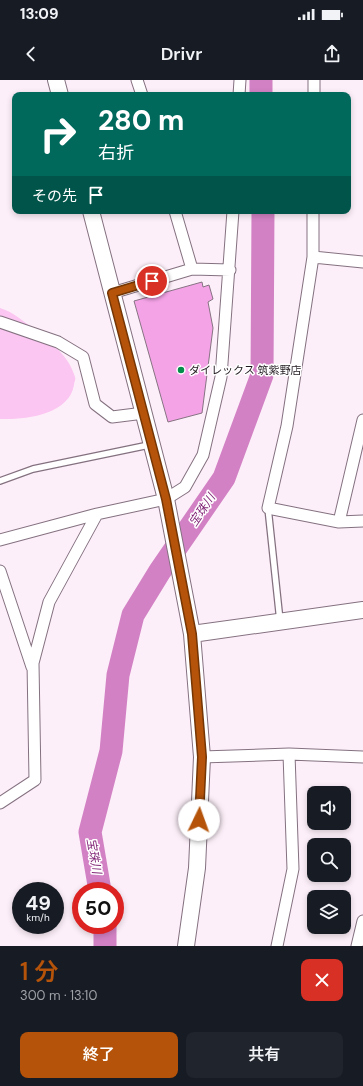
<!DOCTYPE html>
<html lang="ja">
<meta charset="utf-8">
<style>
body{margin:0;font-family:"DM Sans","Noto Sans JP",sans-serif;background:#20242c;color:#f1f3f6;height:100vh;display:flex;flex-direction:column;font-size:15px;white-space:nowrap}
*{box-sizing:border-box;margin:0}
p{font-size:13px;color:#9ea1a6}
.icon{flex:none;width:22px;height:22px;fill:none;stroke:currentColor;stroke-width:2;stroke-linecap:round;stroke-linejoin:round}
.map{position:relative;height:866px;overflow:hidden}
.side{display:flex;flex-direction:column;background:#171b24;flex:1}
.side>*{flex:none}
.guide{position:absolute;left:12px;top:12px;width:339px;height:122px;border-radius:8px;box-shadow:0 2px 6px #0003;background:#00695c;color:#fff;overflow:hidden}
.tools{position:absolute;left:307px;top:706px;display:grid;gap:8px}
.tools a{display:grid;place-items:center;width:44px;height:44px;border-radius:8px;background:#171b24;box-shadow:0 2px 6px #0003;font-size:20px}
.speed{position:absolute;left:12px;top:802px;display:flex;gap:8px;font-size:20px;font-weight:700;text-align:center}
.speed>*{display:grid;place-content:center;width:52px;height:52px;border-radius:50%;background:#171b24;box-shadow:0 2px 6px #0003;line-height:1}
.speed small{font-size:10px;font-weight:400}
.speed .limit{border:6px solid #d22;background:#fff;color:#111}
.pin{position:absolute;display:grid;place-items:center;width:34px;height:34px;color:#fff;margin:-17px;border:2px solid #fff;border-radius:50%;box-shadow:0 1px 4px #0007}
.me{position:absolute;width:44px;margin:-22px;rotate:3deg;stroke-linejoin:round;filter:drop-shadow(0 0 3px #0008)}
.turn{display:flex;align-items:center;gap:14px;height:84px;padding:0 20px;font-size:18px}
.turn .icon{width:52px;height:52px;stroke-width:2.5}
.turn b{display:block;font-size:28px;line-height:34px}
.then{display:flex;align-items:center;height:38px;padding:0 20px;background:#0003;gap:8px;font-size:15px}
.round{display:grid;place-items:center;flex:none;width:42px;height:42px;border-radius:8px;background:#20242c}
.summary{display:flex;align-items:center;justify-content:space-between;height:68px;padding:0 20px}
h1{font-size:24px;font-weight:600;line-height:30px;color:#b45309}
.cta{display:flex;gap:8px;margin-top:auto;padding:8px 20px}
.cta a{flex:1;height:46px;border-radius:8px;background:#b45309;color:#fff;font-size:16px;font-weight:600;line-height:46px;text-align:center}
.cta a+a{background:#20242c;color:#f1f3f6}
.status{display:flex;justify-content:space-between;align-items:center;height:28px;padding:0 20px;background:#171b24;direction:ltr}
.status svg{height:11px;fill:currentColor}
header{display:flex;justify-content:space-between;align-items:center;height:52px;padding:0 20px;background:#171b24;font-size:18px;font-weight:600}
.map>svg:first-child{display:block}
.green{fill:#fbc6f1}
.lines{fill:none;stroke-linecap:round;stroke-linejoin:round}
.river{stroke:#d282c4;stroke-width:23}
.building{fill:#f5a3e7;stroke:#867382}
.lane-casing{stroke:#847180;stroke-width:8}
.street-casing{stroke:#847180;stroke-width:13}
.secondary-casing{stroke:#847180;stroke-width:18}
.lane{stroke:#fff;stroke-width:5.5}
.street{stroke:#fff;stroke-width:11}
.secondary{stroke:#fff;stroke-width:16}
.route-casing{stroke:#753606;stroke-width:10}
.route{stroke:#b45309;stroke-width:7}
.poi-dot{fill:#038d4b;stroke:#fff;stroke-width:1.5}
.labels{text-anchor:middle;stroke-width:3;stroke-linejoin:round;paint-order:stroke}
.poi-label{font-size:11px;fill:#20191f;stroke:#fff;text-anchor:start}
.water-label{font-size:12px;font-style:italic;fill:#7e1f73;stroke:#fff}
</style>
<div class="status"><b>13:09</b><svg viewBox="0 0 49 12"><path d="M0 12V9h3v3zM5 12V6h3v6zM10 12V3h3v9zM15 12V0h3v12zM26 1h20v11H26zM47 4h2v5h-2z"/></svg></div>
<header><svg class="icon" aria-label="back" viewBox="0 0 24 24"><path d="M15 5l-7 7 7 7"/></svg>Drivr<svg class="icon" aria-label="share" viewBox="0 0 24 24"><path d="M12 15V3M7 8l5-5 5 5M5 13v7h14v-7"/></svg></header>
<div class="map">
<svg width="363" height="866" viewBox="0 0 363 866">
<rect width="100%" height="100%" fill="#fdeff9"/>
<path class="green" d="M 0,228 C 13,232 23,241 34,249 C 50,261 69,276 75,297 C 76,299 74,303 74,305 C 69,335 24,340 0,339 Z"/>
<g class="lines">
<path class="river" d="M 261,0 L 261,15
M 100,811 L 90,752 L 111,671 L 118,595 L 133,535 L 160,491 L 224,398 L 262,295 L 263,131
M 105,845 L 105,866"/>
</g>
<path class="building" d="M 202,202 L 203,207 L 209,205 L 213,219 L 208,222 L 213,248 L 202,333 L 168,342 L 134,221 Z"/>
<g class="lines">
<g class="lane-casing">
<path id="lane" d="M 0,401 L 33,389 L 149,365
M 268,428 L 280,541"/>
</g>
<g class="street-casing">
<path id="street" d="M 137,0 L 142,15
M 239,15 L 240,0
M 314,15 L 314,0
M 175,131 L 192,189
M 313,131 L 313,177 L 287,346 L 268,428 L 339,442 L 363,441
M 313,177 L 363,182
M 112,213 L 192,189 L 230,190
M 0,242 L 58,262 L 83,277 L 95,324 L 112,337 L 144,333
M 339,442 L 363,340
M 0,460 L 97,434 L 166,419 L 185,407 L 203,375 L 221,297 L 233,131
M 0,491 L 32,587
M 202,677 L 289,674 L 363,677
M 0,723 L 35,700 L 33,583 L 49,522 L 97,434
M 277,866 L 293,789 L 289,674
M 357,866 L 363,841"/>
</g>
<g class="secondary-casing">
<path id="secondary" d="M 56,0 L 60,15
M 91,131 L 166,419 L 192,554 L 202,677 L 197,788 L 186,866
M 192,554 L 363,530"/>
</g>
<use href="#lane" class="lane"/>
<use href="#street" class="street"/>
<use href="#secondary" class="secondary"/>
</g>
<g class="lines">
<g class="route-casing">
<path id="route" d="M 152,201 L 112,213 L 166,419 L 192,554 L 202,677 L 199,740"/>
</g>
<use href="#route" class="route"/>
</g>
<circle class="poi-dot" cx="181" cy="290" r="4"/>
<g class="labels">
<g class="poi-label">
<text x="189" y="294">ダイレックス 筑紫野店</text>
</g>
<g class="water-label">
<text transform="translate(202 430) rotate(-56)" y="4">宝珠川</text>
<text transform="translate(94 776) rotate(80)" y="4">宝珠川</text>
</g>
</g>
</svg>
<div class="tools">
<a><svg class="icon" aria-label="sound" viewBox="0 0 24 24"><path d="M4 9h4l5-4v14l-5-4H4zM17 9q2 3 0 6"/></svg></a>
<a><svg class="icon" aria-label="search" viewBox="0 0 24 24"><circle cx="10" cy="10" r="6"/><path d="M15 15l6 6"/></svg></a>
<a><svg class="icon" aria-label="layers" viewBox="0 0 24 24"><path d="M12 4l9 5-9 5-9-5zM3 14l9 5 9-5"/></svg></a>
</div>
<div class="speed"><div>49<small>km/h</small></div><div class="limit">50</div></div>
<div class="pin" style="left:152px;top:201px;background:#d93025"><svg class="icon" aria-label="arrive" viewBox="0 0 24 24"><path d="M6 21V4h12l-3 4 3 4H6"/></svg></div>
<svg class="me" style="left:199px;top:740px" viewBox="-20 -20 40 40"><circle r="19" fill="#fff"/><path d="M0-13L10 11 0 6-10 11z" fill="#b45309"/></svg>
<div class="guide">
<div class="turn"><svg class="icon" aria-label="right" viewBox="0 0 24 24"><path d="M7 20v-9h11M14 6l5 5-5 5"/></svg><div><b>280 m</b>右折</div></div>
<div class="then">その先<svg class="icon" aria-label="arrive" viewBox="0 0 24 24"><path d="M6 21V4h12l-3 4 3 4H6"/></svg></div>
</div>
</div>
<section class="side">
<div class="summary"><div><h1>1 分</h1><p>300 m · 13:10</p></div><a class="round" style="background:#d93025;color:#fff"><svg class="icon" aria-label="close" viewBox="0 0 24 24"><path d="M6 6l12 12M18 6L6 18"/></svg></a></div>
<div class="cta"><a>終了</a><a>共有</a></div>
</section>
